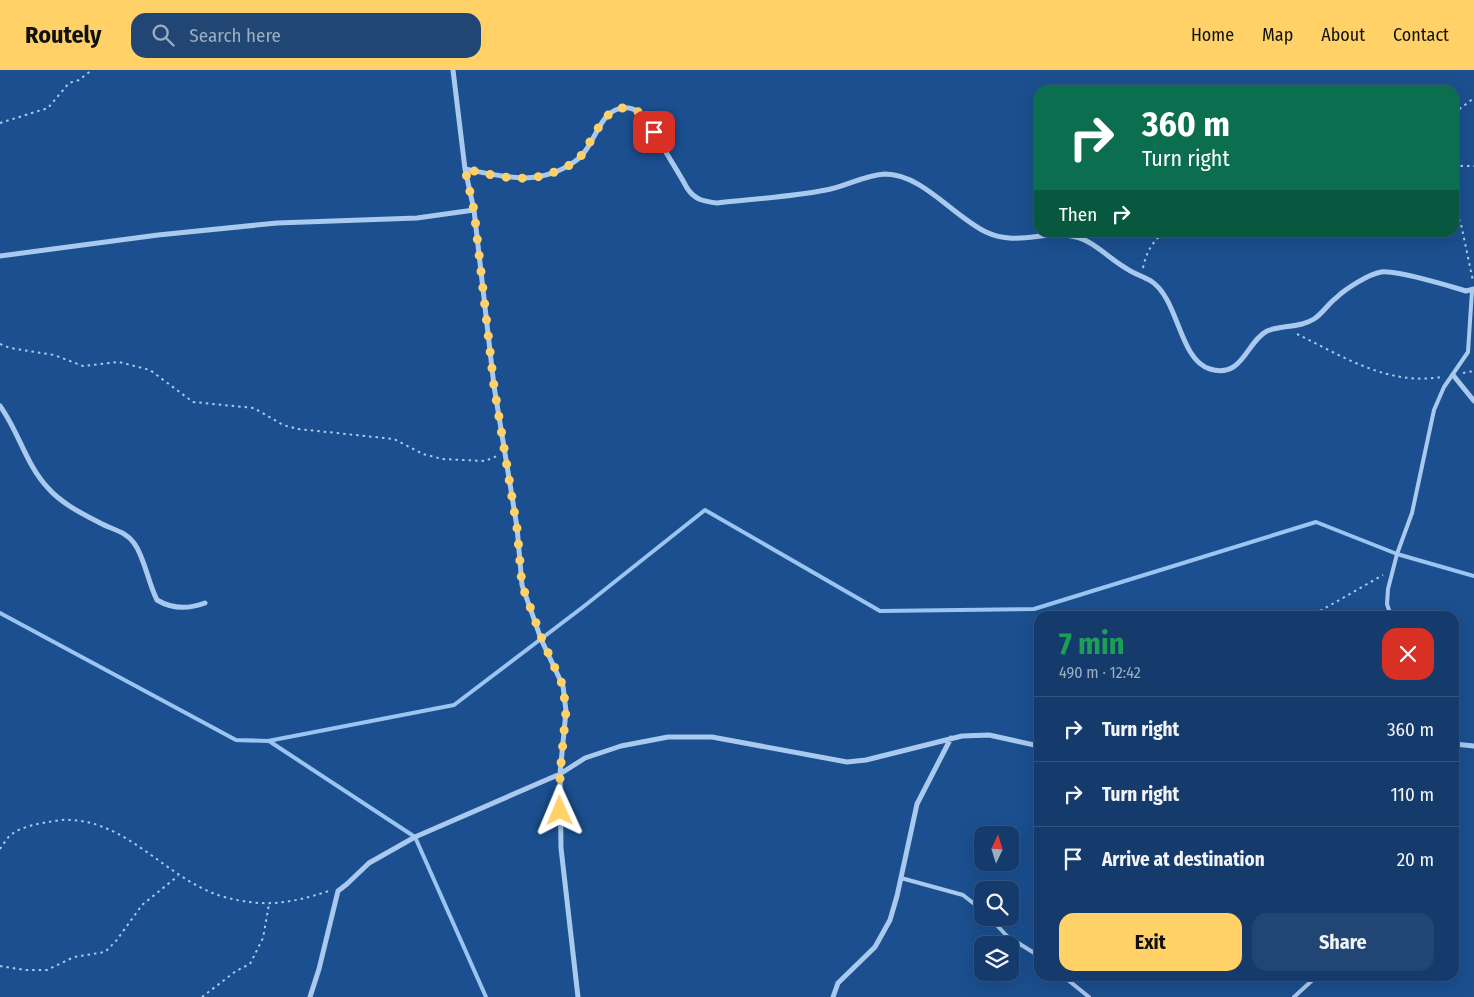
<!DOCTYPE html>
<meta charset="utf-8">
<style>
body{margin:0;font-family:"Fira Sans Condensed",sans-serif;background:#214673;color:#f1f3f6;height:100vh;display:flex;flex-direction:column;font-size:19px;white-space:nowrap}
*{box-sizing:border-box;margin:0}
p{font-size:16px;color:#9dadc1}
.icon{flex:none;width:28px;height:28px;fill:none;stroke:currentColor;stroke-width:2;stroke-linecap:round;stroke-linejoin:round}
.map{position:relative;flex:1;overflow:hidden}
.side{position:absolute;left:1034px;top:541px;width:425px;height:370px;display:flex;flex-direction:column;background:#143b6b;border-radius:15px;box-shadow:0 5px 20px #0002,0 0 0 1px #33557e}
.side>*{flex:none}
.guide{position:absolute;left:1034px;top:15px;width:425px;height:152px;border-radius:15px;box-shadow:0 5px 20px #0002,0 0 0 1px #33557e;background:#0b6e4f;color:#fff;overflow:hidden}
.needle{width:32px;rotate:4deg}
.fabs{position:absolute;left:974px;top:756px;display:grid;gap:10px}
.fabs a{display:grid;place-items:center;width:45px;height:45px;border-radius:10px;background:#143b6b;box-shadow:0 5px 20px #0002,0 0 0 1px #33557e;font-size:25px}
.pin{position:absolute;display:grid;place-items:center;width:42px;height:42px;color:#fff;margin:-21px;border-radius:10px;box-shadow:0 2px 8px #0006}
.me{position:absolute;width:55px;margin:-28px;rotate:359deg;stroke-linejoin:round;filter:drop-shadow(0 0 4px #0008)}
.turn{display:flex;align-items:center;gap:18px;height:105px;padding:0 25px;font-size:22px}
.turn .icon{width:65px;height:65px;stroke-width:2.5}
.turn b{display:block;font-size:35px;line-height:42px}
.then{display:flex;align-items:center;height:48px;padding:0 25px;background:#0003;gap:10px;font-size:19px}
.round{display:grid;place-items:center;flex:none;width:52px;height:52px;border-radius:15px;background:#214673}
.head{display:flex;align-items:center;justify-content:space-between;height:85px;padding:0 25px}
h1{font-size:30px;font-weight:700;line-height:38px;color:#1e9e55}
.cta{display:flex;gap:10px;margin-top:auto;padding:10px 25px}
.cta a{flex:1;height:58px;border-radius:15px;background:#ffd166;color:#111;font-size:20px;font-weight:700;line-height:58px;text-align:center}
.cta a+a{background:#214673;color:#f1f3f6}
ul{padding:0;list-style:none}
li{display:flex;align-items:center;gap:15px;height:65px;padding:0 25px;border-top:1px solid #33557e}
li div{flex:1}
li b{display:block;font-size:19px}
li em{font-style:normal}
header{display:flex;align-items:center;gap:30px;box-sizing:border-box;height:70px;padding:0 25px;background:#ffd166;color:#111}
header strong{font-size:24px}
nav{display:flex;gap:28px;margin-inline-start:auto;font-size:18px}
.search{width:350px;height:45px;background:#214673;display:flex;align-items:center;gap:12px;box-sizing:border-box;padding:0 18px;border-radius:15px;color:#9dadc1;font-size:19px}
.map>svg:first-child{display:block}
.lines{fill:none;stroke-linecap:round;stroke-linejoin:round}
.stream{stroke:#9cc4f0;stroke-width:4}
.path{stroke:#a9c9ee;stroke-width:2;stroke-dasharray:2.5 4;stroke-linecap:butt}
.lane{stroke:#a9c9ee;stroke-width:4}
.street{stroke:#a9c9ee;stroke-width:5}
.route{stroke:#ffd166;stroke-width:9;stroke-dasharray:0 16.2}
</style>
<header>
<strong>Routely</strong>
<div class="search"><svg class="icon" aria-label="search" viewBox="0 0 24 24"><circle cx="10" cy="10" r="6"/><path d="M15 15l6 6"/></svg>Search here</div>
<nav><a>Home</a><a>Map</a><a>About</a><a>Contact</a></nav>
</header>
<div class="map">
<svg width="1474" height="927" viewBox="0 0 1474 927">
<rect width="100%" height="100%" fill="#1b4f8f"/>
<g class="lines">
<path class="stream" d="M 0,543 L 236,670 L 268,671 L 454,635 L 583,537 L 705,440 L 880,541 L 1034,539 L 1316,452 L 1397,484 L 1474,506
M 269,671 L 415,767 L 486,927"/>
<path class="path" d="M 1454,43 L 1474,28
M 0,53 L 48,38 L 69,13 L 79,10 L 92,0
M 1454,96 L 1474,96
M 1454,137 L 1461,154 L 1473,211
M 1143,198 C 1146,183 1152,172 1164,162
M 1297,264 C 1342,286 1388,316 1441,307
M 0,274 L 10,278 L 54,285 L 83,296 L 119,292 L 150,300 L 193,332 L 254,338 L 283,355 L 298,359 L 394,369 L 423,384 L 442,389 L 485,391 L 497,386
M 1463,303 L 1474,301
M 1288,546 L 1320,541 L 1383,505
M 0,779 C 4,774 7,767 12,764 C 21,757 37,754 48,752 C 55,751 63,749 70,750 C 129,752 167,809 221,826 C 262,838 289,834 329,821
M 1034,874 L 1039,868
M 0,896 L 25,900 L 47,900 L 74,887 L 105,882 L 116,871 L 142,835 L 178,806
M 202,927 L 236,901 L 250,894 L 263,868 L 269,834"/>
<path class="lane" d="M 1391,546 L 1387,534 L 1388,519 L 1397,484 L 1412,443 L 1434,340 L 1444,317 L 1468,282 L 1472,221
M 901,808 L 963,825 L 982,840
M 990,848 L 1007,866 L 1039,886
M 1063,906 L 1089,927
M 1294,927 L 1317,906"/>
<path class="street" d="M 453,0 L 465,99 L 474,140 L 494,316 L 517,457 L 522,515 L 541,569 L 563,616 L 566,641 L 560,704 L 561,778 L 578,927
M 465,99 C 504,107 538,117 574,92 C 590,82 595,59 607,46 C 617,36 631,35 641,44 C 650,51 654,63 660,72 C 669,88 679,103 687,118 C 695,130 703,131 717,133 C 753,129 790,127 826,120 C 845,117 864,105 885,104 C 922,104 953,146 986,162 C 1017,177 1046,159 1076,167 C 1093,171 1109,188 1124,197 C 1132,203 1142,206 1151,211 C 1179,229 1179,290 1210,299 C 1243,309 1246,272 1267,261 C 1282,255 1300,258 1314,249 C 1322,244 1328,234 1336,228 C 1345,219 1369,204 1381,202 C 1396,200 1450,216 1466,221 L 1474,219
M 0,186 L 158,165 L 277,153 L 417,148 L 474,140
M 1453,305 L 1474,331
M 0,336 C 19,362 26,395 48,418 C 62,434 83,444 102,454 C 114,460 126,462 134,473 C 145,488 148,513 157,530 C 172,539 189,539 205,533
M 1454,674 L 1474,676
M 310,927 L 319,899 L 338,821 L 347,814 L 369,793 L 415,767 L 560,704 L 585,688 L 621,676 L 668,667 L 712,667 L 847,692 L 866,690 L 962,666 L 989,665 L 1039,676
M 833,927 L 838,913 L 875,877 L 890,850 L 897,826 L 917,734 L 951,668"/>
</g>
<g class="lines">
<path class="route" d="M 560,741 L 560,704 L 566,641 L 563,616 L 542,569 L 522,515 L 517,458 L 494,316 L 474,140 L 465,99 C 497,106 527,115 559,100 C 564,98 571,95 576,91 C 592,78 601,36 626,38 C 641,39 647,50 654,62"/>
</g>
</svg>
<div class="fabs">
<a><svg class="needle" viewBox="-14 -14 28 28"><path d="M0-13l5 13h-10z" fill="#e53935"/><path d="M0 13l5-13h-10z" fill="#9dadc1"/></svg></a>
<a><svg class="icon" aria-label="search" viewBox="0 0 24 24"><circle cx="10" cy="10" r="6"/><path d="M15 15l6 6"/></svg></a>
<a><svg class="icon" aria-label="layers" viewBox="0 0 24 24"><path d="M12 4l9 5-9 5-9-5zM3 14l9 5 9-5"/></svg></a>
</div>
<div class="pin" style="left:654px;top:62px;background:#d93025"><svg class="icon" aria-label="arrive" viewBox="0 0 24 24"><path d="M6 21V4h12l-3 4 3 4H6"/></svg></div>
<svg class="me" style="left:560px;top:741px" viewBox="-20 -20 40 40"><path d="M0-17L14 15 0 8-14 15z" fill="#ffd166" stroke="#fff" stroke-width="4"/></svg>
<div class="guide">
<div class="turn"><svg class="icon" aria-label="right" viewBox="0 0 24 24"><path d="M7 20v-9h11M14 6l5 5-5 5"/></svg><div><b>360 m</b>Turn right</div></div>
<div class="then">Then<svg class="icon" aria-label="right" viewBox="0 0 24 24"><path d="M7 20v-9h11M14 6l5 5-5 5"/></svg></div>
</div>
<section class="side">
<div class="head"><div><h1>7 min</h1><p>490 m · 12:42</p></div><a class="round" style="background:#d93025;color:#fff"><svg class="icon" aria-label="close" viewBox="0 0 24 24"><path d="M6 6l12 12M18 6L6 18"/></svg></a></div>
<ul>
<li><svg class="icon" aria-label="right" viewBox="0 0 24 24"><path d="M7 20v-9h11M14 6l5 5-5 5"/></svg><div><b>Turn right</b></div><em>360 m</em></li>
<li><svg class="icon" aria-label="right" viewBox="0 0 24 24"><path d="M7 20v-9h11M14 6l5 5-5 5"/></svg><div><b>Turn right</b></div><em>110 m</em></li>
<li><svg class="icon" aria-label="arrive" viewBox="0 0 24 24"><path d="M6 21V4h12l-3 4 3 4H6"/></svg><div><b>Arrive at destination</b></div><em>20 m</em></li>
</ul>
<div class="cta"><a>Exit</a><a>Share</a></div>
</section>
</div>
